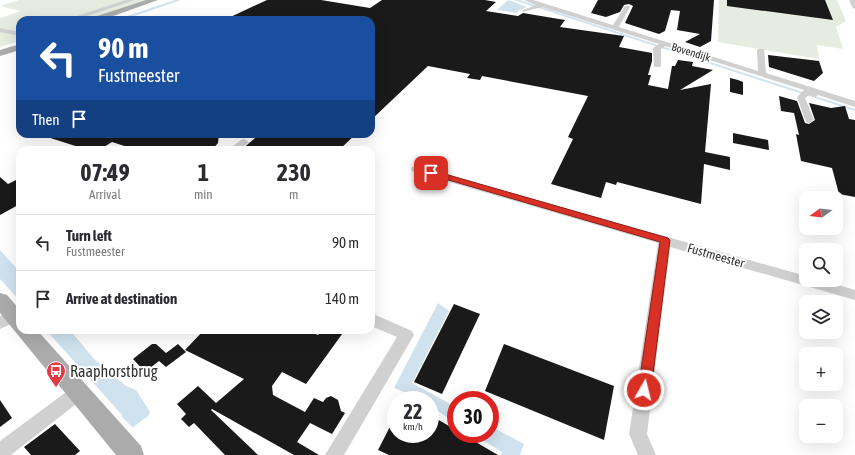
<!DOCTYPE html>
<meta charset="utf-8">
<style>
body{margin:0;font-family:"Asap Condensed",sans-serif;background:#f7f7f7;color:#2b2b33;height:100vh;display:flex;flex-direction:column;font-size:15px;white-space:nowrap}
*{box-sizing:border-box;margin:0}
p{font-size:13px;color:#7c7c81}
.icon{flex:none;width:22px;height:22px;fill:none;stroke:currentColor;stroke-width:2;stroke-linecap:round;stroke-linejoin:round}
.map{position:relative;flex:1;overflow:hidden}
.details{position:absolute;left:16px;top:146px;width:359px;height:188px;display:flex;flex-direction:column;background:#fff;border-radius:12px;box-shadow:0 4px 16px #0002}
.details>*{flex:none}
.hud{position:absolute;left:16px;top:16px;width:359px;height:122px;border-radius:12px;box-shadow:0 4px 16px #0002;background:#1a4fa0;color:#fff;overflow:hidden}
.needle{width:26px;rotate:255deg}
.buttons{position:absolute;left:799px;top:191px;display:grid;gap:8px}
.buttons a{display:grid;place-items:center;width:44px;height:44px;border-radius:8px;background:#fff;box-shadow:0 4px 16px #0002;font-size:20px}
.speed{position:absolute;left:387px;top:391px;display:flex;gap:8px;font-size:20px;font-weight:700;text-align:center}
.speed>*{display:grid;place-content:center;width:52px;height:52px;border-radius:50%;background:#fff;box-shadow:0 4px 16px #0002;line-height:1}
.speed small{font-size:10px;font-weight:400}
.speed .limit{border:6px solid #d22;background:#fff;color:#111}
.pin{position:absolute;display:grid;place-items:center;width:34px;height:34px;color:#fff;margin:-17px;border-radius:8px;box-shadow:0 2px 6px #0006}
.me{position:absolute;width:44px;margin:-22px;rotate:8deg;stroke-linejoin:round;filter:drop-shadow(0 0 3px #0008)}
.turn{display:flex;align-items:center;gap:14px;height:84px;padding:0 16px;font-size:18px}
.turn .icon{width:52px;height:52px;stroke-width:2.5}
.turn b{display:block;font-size:28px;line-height:34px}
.then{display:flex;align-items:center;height:38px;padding:0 16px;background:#0003;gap:8px;font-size:15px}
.eta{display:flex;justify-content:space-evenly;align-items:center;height:68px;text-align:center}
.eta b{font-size:24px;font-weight:700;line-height:28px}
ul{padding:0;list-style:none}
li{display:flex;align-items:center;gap:12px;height:56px;padding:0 16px;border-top:1px solid #e1e1e2}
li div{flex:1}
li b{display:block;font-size:15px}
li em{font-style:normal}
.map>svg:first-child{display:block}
.green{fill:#e6ecdf}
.water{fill:#cfe2ee}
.pier{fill:#fff}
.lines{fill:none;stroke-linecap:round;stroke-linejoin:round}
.stream{stroke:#cfe2ee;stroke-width:2}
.building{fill:#1a1a1a}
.minor{fill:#d0d0d0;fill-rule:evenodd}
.major{fill:#ababab;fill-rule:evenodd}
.route{fill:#d93025;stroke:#8d1f18}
.labels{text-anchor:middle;stroke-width:4;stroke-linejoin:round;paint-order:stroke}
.far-street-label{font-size:11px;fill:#333;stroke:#fff}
.street-label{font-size:13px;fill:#333;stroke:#fff}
.near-poi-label{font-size:16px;fill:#333;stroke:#fff;text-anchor:start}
</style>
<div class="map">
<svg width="855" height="455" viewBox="0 0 855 455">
<rect width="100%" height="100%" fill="#fff"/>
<path class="green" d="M 19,0 L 150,0 L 89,20 L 20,20 L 20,41 L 0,47 L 0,18 L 21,11 L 0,6 Z
M 719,0 L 837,0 L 846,21 L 836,27 L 843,49 L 817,45 L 819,59 L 718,42 Z"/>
<path class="water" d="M 508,0 L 527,7 L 518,11 L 517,13 L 497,10 Z
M 514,0 L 520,0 L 855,109 L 855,111 Z
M 0,250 L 20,272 L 20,301 L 0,279 Z
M 438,303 L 449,311 L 412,383 L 456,407 L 456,423 L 435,409 L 430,400 L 424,400 L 394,388 Z
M 46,330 L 70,330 L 94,359 L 126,386 L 136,390 L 150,412 L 148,416 L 132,428 L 118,455 L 104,455 L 122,415 Z
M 490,426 L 524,444 L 520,455 L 501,455 L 502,452 L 473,434 L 490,434 Z"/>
<path class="pier" d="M 120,415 L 133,428 L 119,455 L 103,455 Z"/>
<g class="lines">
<path class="stream" d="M 119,20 L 178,0"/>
</g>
<path class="building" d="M 267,0 L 321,0 L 370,8 L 382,0 L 485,0 L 496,2 L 486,11 L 518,16 L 523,13 L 565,20 L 560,27 L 624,36 L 619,47 L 652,53 L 652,61 L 648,75 L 651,75 L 648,85 L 668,89 L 672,66 L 675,66 L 678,60 L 693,62 L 692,66 L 713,70 L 680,90 L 711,84 L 705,152 L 730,157 L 730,170 L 704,164 L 701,204 L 617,182 L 616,185 L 606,182 L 601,198 L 551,184 L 573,139 L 568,137 L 588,96 L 482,76 L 480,80 L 467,78 L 470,74 L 428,66 L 371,120 L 371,20 L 224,20 Z
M 598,0 L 714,0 L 711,41 L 700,47 L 685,42 L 700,34 L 677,30 L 680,11 L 671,10 L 665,31 L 659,34 L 625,23 L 633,6 L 629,4 L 624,5 L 620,12 L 606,17 L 591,13 Z
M 727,0 L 825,0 L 833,20 L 727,6 Z
M 768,55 L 819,61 L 823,73 L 814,81 L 769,67 Z
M 730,78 L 738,80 L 743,82 L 743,95 L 730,92 Z
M 779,96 L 797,101 L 805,123 L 809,124 L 815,120 L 809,103 L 831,108 L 845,106 L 849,119 L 855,120 L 855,197 L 839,194 L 832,168 L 801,161 L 796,134 L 799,135 L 794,113 L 781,111 Z
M 733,133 L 768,140 L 769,150 L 733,143 Z
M 45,134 L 219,134 L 218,143 L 212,150 L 137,150 L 112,142 L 99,150 L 88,150 L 44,136 Z
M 260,134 L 356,134 L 339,150 L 241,150 Z
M 0,177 L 8,184 L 20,178 L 20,204 L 0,215 Z
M 454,304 L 480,314 L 442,394 L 414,382 Z
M 204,330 L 306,330 L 318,335 L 322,330 L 345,330 L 306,384 L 282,372 L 272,386 L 273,395 L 305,412 L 314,398 L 323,402 L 326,398 L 331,396 L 338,400 L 341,411 L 345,413 L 332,434 L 310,423 L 297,442 L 319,455 L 294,455 L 212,409 L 211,410 L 258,455 L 225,455 L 194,423 L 189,427 L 181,419 L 186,414 L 177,404 L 198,386 L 216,403 L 244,379 L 185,350 Z
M 152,344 L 156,344 L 166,353 L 178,344 L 186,352 L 166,367 L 159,361 L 145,372 L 133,359 Z
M 504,344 L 614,386 L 604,440 L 485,391 Z
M 0,400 L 12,418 L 0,427 Z
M 396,415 L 396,434 L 410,434 L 418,438 L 420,434 L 430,434 L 430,415 L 456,430 L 456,434 L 462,434 L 498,455 L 389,455 L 378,450 Z
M 55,424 L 80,451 L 75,455 L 31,455 L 24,447 Z"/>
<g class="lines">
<path class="minor" d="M 126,0 L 135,0 L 75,20 L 65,20 Z
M 524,0 L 533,0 L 613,25 L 625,6 L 629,6 L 630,7 L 619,27 L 758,71 L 757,51 L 758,49 L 764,49 L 766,73 L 855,101 L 855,107 L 818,95 L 815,97 L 809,95 L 805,98 L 814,120 L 809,123 L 806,122 L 797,97 L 804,90 L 665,46 L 661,49 L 661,65 L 660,67 L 654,67 L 653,48 L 659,44 L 542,7 L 523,12 L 523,10 L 536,5 Z
M 849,0 L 855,0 L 855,9 L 852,7 Z
M 0,28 L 20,32 L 20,36 L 0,32 Z
M 244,139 L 249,142 L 239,150 L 228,150 L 241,140 Z
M 416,166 L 806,276 L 806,280 L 821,280 L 855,290 L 855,300 L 670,247 L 647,434 L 656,455 L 638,455 L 629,434 L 658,243 L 412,171 L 411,169 L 412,167 Z
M 20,307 L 20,320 L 0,329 L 0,316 Z
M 371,313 L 412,331 L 414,335 L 344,455 L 325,455 L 397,337 L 371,326 Z
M 79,384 L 85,387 L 87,392 L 85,397 L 11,455 L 0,455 L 0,441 L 73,387 Z"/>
<path class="major" d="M 146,0 L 158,0 L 102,20 L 90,20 L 91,18 Z
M 20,44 L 20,50 L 0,56 L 0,50 Z
M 0,293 L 7,295 L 20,310 L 20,330 L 37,330 L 141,446 L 144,455 L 116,455 L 0,313 Z"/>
</g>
<path class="route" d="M 431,170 L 668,238 L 670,240 L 651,390 L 649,394 L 644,395 L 640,394 L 638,390 L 660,242 L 428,174 L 427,173 Z"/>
<defs>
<g id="bus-pin" transform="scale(1)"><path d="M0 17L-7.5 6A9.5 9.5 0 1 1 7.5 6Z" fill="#e63946" stroke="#fff"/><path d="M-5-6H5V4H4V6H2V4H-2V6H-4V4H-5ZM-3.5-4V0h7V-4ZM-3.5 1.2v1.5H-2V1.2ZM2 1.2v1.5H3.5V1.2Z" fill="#fff"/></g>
</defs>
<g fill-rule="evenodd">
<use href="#bus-pin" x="56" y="371"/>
</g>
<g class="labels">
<g class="far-street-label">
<text transform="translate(691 52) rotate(17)" y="4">Bovendijk</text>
</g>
<g class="street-label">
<text transform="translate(716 255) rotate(16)" y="5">Fustmeester</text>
</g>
<g class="near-poi-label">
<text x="70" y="377">Raaphorstbrug</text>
</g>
</g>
</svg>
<div class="buttons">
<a><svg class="needle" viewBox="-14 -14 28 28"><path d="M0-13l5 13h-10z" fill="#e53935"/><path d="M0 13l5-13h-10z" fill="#7c7c81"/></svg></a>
<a><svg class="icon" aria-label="search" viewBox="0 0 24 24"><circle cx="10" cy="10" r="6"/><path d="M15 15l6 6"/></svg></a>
<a><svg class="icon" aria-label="layers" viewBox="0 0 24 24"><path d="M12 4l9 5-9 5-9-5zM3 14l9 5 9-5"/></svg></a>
<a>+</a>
<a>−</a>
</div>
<div class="speed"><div>22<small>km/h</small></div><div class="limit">30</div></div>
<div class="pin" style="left:431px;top:173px;background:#d93025"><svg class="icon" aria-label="arrive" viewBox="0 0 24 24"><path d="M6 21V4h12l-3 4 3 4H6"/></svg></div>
<svg class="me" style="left:644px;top:390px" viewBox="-20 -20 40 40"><circle r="17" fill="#d93025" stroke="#fff" stroke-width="3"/><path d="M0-11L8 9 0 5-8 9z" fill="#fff"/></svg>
<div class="hud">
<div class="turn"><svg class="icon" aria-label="left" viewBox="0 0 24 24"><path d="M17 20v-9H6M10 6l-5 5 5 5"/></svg><div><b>90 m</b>Fustmeester</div></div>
<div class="then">Then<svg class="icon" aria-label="arrive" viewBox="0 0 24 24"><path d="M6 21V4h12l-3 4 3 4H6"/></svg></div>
</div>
<section class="details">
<div class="eta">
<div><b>07:49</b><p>Arrival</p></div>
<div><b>1</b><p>min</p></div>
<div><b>230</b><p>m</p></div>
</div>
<ul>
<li><svg class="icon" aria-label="left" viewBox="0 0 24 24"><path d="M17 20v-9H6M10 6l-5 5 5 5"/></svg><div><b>Turn left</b><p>Fustmeester</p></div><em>90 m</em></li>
<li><svg class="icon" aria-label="arrive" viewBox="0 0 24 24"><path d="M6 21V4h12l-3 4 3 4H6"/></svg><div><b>Arrive at destination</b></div><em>140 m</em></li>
</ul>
</section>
</div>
